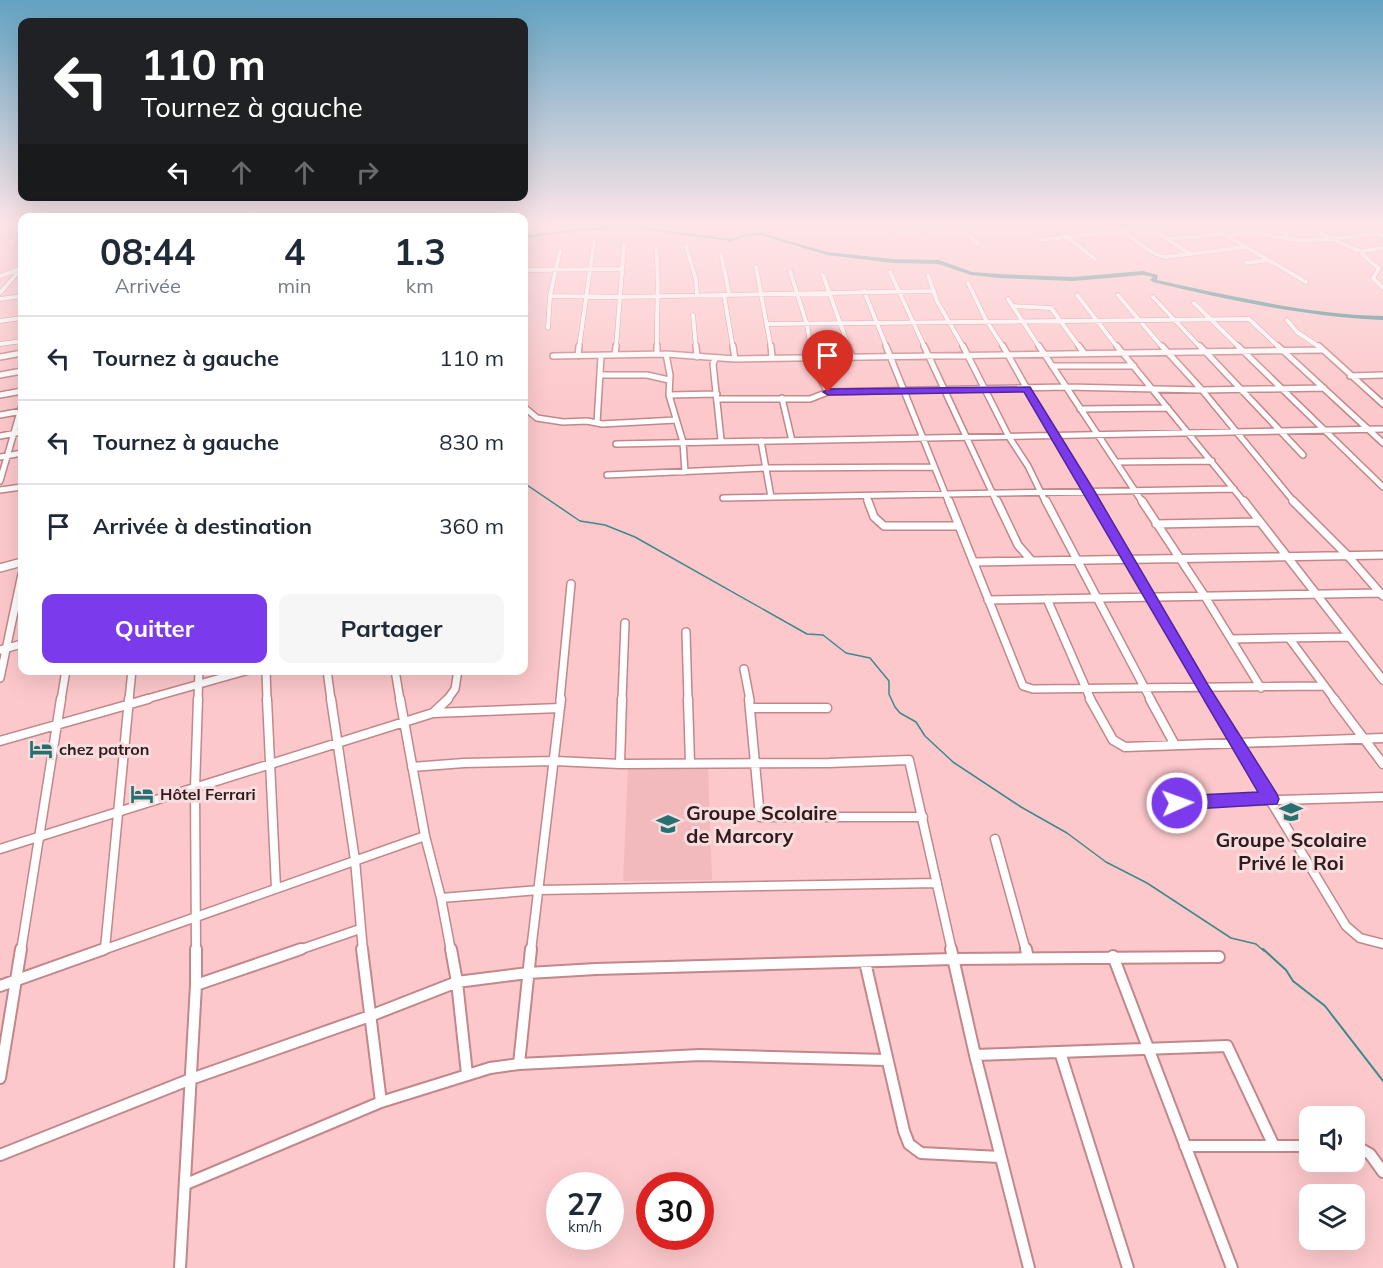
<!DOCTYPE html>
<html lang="fr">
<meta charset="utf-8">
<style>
body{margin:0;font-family:Mulish,sans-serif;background:#f6f6f7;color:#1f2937;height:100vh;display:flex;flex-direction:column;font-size:22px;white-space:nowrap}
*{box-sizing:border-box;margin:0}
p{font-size:20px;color:#747a83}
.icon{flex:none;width:33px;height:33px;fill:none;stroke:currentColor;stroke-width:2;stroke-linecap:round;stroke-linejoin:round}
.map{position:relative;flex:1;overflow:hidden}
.panel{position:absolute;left:18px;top:213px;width:510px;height:462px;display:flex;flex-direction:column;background:#fff;border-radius:12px;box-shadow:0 6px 24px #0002}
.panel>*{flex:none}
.banner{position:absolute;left:18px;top:18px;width:510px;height:183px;border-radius:12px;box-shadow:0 6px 24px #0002;background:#202124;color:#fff;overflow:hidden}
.tools{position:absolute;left:1299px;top:1106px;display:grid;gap:12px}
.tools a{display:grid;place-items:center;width:66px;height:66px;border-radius:12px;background:#fff;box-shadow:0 6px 24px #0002;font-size:30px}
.speed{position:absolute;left:546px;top:1172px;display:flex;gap:12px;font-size:30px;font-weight:700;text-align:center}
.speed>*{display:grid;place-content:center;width:78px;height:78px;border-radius:50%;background:#fff;box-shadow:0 6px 24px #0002;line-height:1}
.speed small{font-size:15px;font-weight:400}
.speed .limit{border:9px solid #d22;background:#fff;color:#111}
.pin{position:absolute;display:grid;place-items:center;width:51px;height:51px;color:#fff;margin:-62px -26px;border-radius:50% 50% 50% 0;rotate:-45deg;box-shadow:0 0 6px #0007}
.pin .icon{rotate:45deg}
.me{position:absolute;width:66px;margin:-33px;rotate:88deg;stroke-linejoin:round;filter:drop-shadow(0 0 4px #0008)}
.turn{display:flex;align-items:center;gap:21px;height:126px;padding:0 24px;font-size:27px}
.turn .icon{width:78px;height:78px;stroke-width:2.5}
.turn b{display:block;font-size:42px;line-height:51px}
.lanes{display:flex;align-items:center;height:57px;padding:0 24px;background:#0003;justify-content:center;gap:30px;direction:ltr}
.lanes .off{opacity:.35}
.eta{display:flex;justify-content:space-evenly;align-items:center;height:102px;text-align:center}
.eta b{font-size:36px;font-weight:700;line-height:42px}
.button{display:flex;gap:12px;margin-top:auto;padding:12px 24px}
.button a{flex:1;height:69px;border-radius:12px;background:#7c3aed;color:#fff;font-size:24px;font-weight:700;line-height:69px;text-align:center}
.button a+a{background:#f6f6f7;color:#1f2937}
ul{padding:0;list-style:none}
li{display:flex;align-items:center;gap:18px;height:84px;padding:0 24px;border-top:2px solid #e0e1e3}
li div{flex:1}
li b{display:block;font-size:22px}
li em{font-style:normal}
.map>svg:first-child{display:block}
.built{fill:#f3babd}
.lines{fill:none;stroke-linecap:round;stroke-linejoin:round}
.stream-far1{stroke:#3c8a8a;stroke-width:1.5}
.stream{stroke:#3c8a8a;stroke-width:2}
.river{fill:#3c8a8a;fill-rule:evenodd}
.minor-far4-casing{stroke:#c2878a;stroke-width:5}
.minor-far3-casing{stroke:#c2878a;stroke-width:8}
.minor-far2-casing{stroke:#c2878a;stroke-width:10}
.minor-far1-casing{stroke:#c2878a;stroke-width:11}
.minor-casing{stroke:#c2878a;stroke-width:14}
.minor-far4{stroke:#fff;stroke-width:4}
.minor-far3{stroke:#fff;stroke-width:5}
.minor-far2{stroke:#fff;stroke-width:7}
.minor-far1{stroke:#fff;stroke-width:8}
.minor{stroke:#fff;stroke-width:10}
.route{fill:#7c3aed;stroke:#51269a;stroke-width:1.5}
.labels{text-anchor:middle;stroke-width:6;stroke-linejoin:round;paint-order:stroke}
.poi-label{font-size:16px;font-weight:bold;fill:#311a1c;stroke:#f8ddde;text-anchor:start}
.near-poi-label{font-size:20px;font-weight:bold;fill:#311a1c;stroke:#f8ddde;text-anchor:start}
</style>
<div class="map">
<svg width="1383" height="1268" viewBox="0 0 1383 1268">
<rect width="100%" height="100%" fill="#fcc8cb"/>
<path class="built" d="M 628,768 L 708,768 L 712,880 L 623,881 Z"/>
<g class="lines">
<path class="stream-far1" d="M 593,229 L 601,224
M 524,483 L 580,521 L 605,525 L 635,537 L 807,634 L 823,635 L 846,653 L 870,658 L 889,681 L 889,694 L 895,707 L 900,713 L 916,722 L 925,736 L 953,762 L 1021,807 L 1067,833 L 1106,862 L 1147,883 L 1231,938 L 1256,944 L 1264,951"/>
<path class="stream" d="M 1263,949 L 1286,970 L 1293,981 L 1325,1006 L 1383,1081"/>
<path class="river" d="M 634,226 L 730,239 L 747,234 L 761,233 L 827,252 L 893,259 L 939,260 L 972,272 L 999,274 L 1073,277 L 1143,271 L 1158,275 L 1157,280 C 1232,296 1306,314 1383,316 L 1383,320 C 1305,317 1229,300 1153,282 L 1150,280 L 1153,277 L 1143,275 L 1073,281 L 999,278 L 971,275 L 938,264 L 893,263 L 827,255 L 761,235 L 747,236 L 730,241 L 634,228 L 579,231 L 524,238 L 524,236 L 579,229 Z"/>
<g class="minor-far4-casing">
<path id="minor-far4" d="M 888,224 L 892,230 L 904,233 L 965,224
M 957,224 L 978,244
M 1050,224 L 1095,259
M 1081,224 L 1094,233
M 1115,224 C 1130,235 1148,254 1165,257 L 1247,247
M 1207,224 L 1306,282
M 1269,224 L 1288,235
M 1301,224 L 1354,249 L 1363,251 L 1383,248
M 1360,224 L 1383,236
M 1149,227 L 1190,254
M 1225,235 L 1256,233 L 1303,241 L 1378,234
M 1168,239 L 1223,234
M 1040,240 L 1185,224
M 686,246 L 696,280 L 697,295
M 656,249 C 660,282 656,314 657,348
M 1363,251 L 1362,254 L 1379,269 L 1373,278 L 1383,288
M 721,254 L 729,293
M 1246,263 L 1268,260
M 756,267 L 771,348
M 524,270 L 622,269
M 790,271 L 807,325 L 811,348
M 890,272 L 925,348
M 823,275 L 849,348
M 928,275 L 937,301 L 964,348
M 0,276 L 20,269
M 968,283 L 986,320 L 1004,348
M 864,291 L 887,348
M 0,293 L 21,269
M 724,295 L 733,348
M 1077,295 L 1118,348
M 1118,295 L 1163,348
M 550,296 L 619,297 L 934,291
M 1153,297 L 1201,348
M 0,299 L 22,296
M 1008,299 L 1040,348
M 1194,303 L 1240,348
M 1012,306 L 1051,308 L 1080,348
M 693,315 L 696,348
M 1287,320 L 1297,332 L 1321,348
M 0,321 L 22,318
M 768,324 L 1249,319 L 1280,348
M 548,328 L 550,296 L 560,251
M 0,344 L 22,341
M 579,348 L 594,242
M 616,348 L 624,245"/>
</g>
<g class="minor-far3-casing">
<path id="minor-far3" d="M 657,346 L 657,354
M 696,346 L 697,357
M 733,346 L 735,359
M 771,346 L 772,357
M 811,346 L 819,377 L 828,392
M 848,346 L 852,357
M 886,346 L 949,503
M 924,346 L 997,503
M 963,346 L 1009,437 L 1028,466 L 1046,503
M 1003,346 L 1053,435 L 1096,503
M 1039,346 L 1143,503
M 1079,346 L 1084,353
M 1117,346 L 1245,503
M 1162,346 L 1202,390 L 1295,503
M 1200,346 L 1303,455
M 1238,346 L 1383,487
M 1278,346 L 1383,443
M 1319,346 L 1383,404
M 666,354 L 670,375 L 669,395 L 683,442 L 685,472
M 615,355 L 616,346
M 553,356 L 666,354 L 735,359 L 1322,350
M 578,356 L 579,346
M 0,357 L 22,353
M 715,359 L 713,364 L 721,440
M 1052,366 L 1134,366
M 0,375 L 22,371
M 600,375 L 647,375 L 669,380
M 1350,376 L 1383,375
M 0,395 L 22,391
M 669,395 L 717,394
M 782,398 L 792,441
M 718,399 L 810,399 L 828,392 L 1066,387 L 1202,390 L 1324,388
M 524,407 L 537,418 L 563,422 L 587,421 L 602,424 L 676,420
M 1080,409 L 1168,408
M 0,415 L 22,411
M 597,423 L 601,356
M 0,436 L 22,432
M 761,441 L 771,497
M 616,444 L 1383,429
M 0,457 L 22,453
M 1116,462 L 1212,461
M 607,475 L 766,468 L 933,467
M 0,481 L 22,405
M 0,490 L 22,487
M 866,496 L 868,503
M 723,498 L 1234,489"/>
</g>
<g class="minor-far2-casing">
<path id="minor-far2" d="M 868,501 L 874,517 L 884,526 L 958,526
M 949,501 L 1023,686 L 1033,689 L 1324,686
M 997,501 L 1018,545 L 1031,560
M 1046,501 L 1151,700
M 1095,501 L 1210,700
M 1142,501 L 1204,595 L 1261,688
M 1244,501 L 1383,680
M 1293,501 L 1348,556 L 1383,596
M 1156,524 L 1260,522
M 973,562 L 1383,555
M 0,568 L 22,562
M 1047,599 L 1091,700
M 988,600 L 1381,593
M 686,632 L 688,700
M 1289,638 L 1335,700
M 1231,639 L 1349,637
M 0,650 L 22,644
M 744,669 L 750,700
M 266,670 L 267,700
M 327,670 L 331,700
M 395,670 L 400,700
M 0,678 L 22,574
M 61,700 L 66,670
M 129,700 L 132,670
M 143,700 L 249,670
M 198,700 L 199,670
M 447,700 L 455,689 L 458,670
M 560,700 L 571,584
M 622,700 L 625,623"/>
</g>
<g class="minor-far1-casing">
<path id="minor-far1" d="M 267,699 L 276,888
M 331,699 L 355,860 L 363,951
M 400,699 L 425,836 L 441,898 L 451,951
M 688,699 L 690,763
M 749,699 L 760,817 L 923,817
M 1090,699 L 1113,740 L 1125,747 L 1383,738
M 1150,699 L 1175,745
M 1209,699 L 1346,926 L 1360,938 L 1383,944
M 1334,699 L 1383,764
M 751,708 L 827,708
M 435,711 L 448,699
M 0,741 L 148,699
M 620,764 L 622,699
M 412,767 L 464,763 L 555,761 L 620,764 L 829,763 L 909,760 L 952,951
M 1177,803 L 1383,797
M 995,839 L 1026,951
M 0,849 L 433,713 L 560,708
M 441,898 L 539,890 L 937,883
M 105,949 L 129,699
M 21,951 L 61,699
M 100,951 L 425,836
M 196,951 L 195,788 L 198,699
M 296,951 L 360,929
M 531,951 L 561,699"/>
</g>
<g class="minor-casing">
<path id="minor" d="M 362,949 L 381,1102
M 451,949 L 457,982 L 467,1074
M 951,949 L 975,1055 L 1029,1268
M 1026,949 L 1028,958
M 1113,956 L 1232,1268
M 865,962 L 904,1131 L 909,1144 L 921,1153 L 1000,1157
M 196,985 L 301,949
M 0,986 L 104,949
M 1060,1052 L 1128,1268
M 975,1055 L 1227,1046 L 1274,1146
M 519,1064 L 531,949
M 0,1078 L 21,949
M 1354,1145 L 1370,1154 L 1383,1172
M 1185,1146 L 1310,1146
M 0,1155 L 191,1079 L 370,1016 L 457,982 L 528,973 L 596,969 L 953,959 L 1219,957
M 186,1184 L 381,1102 L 490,1068 L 519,1064 L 700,1055 L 886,1060
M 180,1268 L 196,985 L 196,949"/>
</g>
<use href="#minor-far4" class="minor-far4"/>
<use href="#minor-far3" class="minor-far3"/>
<use href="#minor-far2" class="minor-far2"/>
<use href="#minor-far1" class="minor-far1"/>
<use href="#minor" class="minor"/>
</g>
<linearGradient id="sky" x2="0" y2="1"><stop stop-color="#63a3c2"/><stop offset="0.56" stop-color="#fee6e8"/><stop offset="1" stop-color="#fee6e8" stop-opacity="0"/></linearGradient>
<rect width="1383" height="402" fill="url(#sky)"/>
<path class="route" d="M 1030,387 L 1095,492 L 1208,685 L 1277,794 L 1279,799 L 1277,804 L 1177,810 L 1171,808 L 1168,803 L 1171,798 L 1177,796 L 1258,792 L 1024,392 L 828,395 L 823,392 L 828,389 Z"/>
<defs>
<g id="hotel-bare" transform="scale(1.8)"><path d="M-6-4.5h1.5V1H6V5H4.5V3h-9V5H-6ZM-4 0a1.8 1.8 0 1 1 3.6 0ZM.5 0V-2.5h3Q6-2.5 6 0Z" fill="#257071" stroke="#f8ddde" stroke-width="2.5" paint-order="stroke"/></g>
<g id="school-bare" transform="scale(1.8)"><path d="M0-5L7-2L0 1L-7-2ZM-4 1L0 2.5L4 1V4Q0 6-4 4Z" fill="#257071" stroke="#f8ddde" stroke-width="2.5" paint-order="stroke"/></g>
</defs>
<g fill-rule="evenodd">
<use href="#hotel-bare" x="41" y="749"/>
<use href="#hotel-bare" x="142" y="794"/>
<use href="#school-bare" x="1291" y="812"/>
<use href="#school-bare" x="668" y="824"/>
</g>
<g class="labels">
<g class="poi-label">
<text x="59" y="755">chez patron</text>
<text x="160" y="800">Hôtel Ferrari</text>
</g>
<g class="near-poi-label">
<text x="686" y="820">Groupe Scolaire<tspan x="686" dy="23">de Marcory</tspan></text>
<text x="1291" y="847" text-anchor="middle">Groupe Scolaire<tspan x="1291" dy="23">Privé le Roi</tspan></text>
</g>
</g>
</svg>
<div class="tools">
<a><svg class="icon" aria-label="sound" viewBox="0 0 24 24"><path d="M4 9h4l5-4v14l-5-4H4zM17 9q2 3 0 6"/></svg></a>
<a><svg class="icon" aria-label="layers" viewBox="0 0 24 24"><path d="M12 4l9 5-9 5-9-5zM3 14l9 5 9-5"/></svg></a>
</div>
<div class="speed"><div>27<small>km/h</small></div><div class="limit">30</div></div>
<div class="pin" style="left:828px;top:392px;background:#d93025"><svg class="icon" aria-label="arrive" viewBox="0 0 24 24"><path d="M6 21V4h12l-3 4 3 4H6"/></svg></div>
<svg class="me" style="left:1177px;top:803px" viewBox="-20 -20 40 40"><circle r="17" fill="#7c3aed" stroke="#fff" stroke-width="3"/><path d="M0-11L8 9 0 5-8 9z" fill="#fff"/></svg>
<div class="banner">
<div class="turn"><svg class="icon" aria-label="left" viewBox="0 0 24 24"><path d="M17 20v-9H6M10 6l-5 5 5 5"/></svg><div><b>110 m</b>Tournez à gauche</div></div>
<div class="lanes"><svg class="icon" aria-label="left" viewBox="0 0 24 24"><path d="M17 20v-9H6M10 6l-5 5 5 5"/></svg><svg class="icon off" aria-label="ahead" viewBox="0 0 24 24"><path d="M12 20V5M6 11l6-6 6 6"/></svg><svg class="icon off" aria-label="ahead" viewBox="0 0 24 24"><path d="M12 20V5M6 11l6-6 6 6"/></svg><svg class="icon off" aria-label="right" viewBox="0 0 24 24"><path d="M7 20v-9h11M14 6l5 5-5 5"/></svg></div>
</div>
<section class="panel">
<div class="eta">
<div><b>08:44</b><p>Arrivée</p></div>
<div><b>4</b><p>min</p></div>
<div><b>1.3</b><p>km</p></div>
</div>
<ul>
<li><svg class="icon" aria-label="left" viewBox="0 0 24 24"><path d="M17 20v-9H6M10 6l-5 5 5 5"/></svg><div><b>Tournez à gauche</b></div><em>110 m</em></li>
<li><svg class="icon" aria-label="left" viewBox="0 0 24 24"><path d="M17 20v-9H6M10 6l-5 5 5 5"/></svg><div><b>Tournez à gauche</b></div><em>830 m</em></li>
<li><svg class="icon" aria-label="arrive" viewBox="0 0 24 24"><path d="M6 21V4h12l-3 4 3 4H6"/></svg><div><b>Arrivée à destination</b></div><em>360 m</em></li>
</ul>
<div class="button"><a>Quitter</a><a>Partager</a></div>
</section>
</div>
